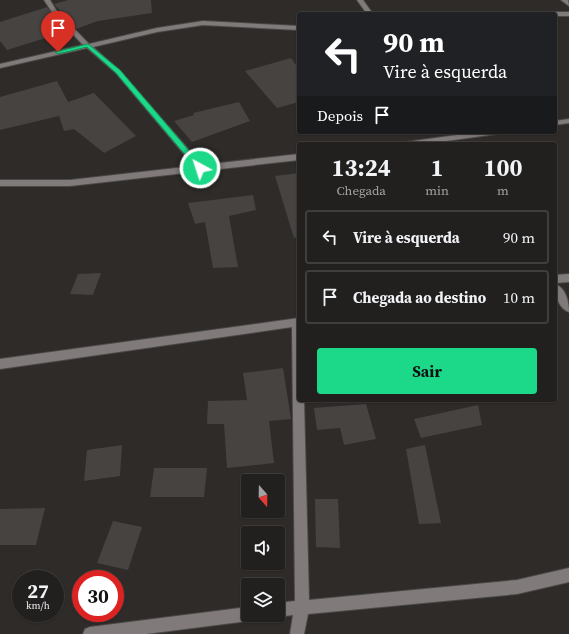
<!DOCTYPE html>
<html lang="pt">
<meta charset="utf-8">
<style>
body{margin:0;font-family:"Source Serif 4",serif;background:#2e2d2c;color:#f1f3f6;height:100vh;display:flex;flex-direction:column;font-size:15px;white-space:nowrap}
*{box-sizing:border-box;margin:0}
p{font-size:13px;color:#a2a3a4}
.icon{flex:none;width:22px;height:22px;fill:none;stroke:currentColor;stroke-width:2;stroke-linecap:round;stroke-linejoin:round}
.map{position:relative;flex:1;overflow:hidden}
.panel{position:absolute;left:297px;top:142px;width:260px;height:260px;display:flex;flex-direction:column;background:#22201f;border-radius:4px;box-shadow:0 1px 3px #0004,0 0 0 1px #3f3e3d}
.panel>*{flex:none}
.banner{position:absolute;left:297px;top:12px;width:260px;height:122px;border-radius:4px;box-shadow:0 1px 3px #0004,0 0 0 1px #3f3e3d;background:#202124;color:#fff;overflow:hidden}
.needle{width:26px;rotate:160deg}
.fabs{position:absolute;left:241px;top:474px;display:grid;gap:8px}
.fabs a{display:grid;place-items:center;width:44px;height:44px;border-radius:4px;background:#22201f;box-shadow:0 1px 3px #0004,0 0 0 1px #3f3e3d;font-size:20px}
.speed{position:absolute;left:12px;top:570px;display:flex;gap:8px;font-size:20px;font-weight:700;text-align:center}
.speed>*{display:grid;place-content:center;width:52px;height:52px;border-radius:50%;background:#22201f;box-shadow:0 1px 3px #0004,0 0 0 1px #3f3e3d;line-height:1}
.speed small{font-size:10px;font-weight:400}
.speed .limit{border:6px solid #d22;background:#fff;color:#111}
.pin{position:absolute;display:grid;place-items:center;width:34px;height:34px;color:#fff;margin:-41px -17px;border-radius:50% 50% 50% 0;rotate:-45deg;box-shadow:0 0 4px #0007}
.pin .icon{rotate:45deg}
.me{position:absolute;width:44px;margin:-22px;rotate:320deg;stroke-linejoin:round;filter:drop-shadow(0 0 3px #0008)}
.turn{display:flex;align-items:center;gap:14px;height:84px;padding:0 20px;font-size:18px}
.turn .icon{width:52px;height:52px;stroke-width:2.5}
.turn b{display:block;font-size:28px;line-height:34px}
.then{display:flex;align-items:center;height:38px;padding:0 20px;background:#0003;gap:8px;font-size:15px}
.eta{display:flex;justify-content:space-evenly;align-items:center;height:68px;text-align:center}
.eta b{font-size:24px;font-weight:700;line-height:28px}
.button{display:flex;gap:8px;margin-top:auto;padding:8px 20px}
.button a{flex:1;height:46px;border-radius:4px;background:#1bd988;color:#111;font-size:16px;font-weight:700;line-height:46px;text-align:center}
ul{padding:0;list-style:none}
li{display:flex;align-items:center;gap:12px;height:54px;margin:0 8px 6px;padding:0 12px;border:2px solid #3f3e3d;border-radius:4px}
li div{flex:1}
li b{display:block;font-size:15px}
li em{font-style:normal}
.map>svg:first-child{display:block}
.building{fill:#464340}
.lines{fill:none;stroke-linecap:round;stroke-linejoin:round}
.street-casing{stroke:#4b4948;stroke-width:2}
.street{fill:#807b7a;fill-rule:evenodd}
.route{fill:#1bd988;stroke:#128d58}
</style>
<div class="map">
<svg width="569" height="634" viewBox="0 0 569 634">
<rect width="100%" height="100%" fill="#2e2b29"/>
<path class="building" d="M 68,0 L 151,0 L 152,13 L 98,21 L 76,29 L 54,4 Z
M 47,7 L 68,31 L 7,50 L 0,41 L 0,22 Z
M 291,58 L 299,69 L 299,102 L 277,108 L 245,71 Z
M 57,81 L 68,102 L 94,93 L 136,136 L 104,153 L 74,129 L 64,131 L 59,116 L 0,130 L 0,97 Z
M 239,102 L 250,121 L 192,142 L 174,121 L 194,115 L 193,113 Z
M 299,173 L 299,237 L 294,238 L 275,176 Z
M 253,195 L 256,210 L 229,216 L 238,267 L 213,268 L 205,222 L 195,224 L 188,203 Z
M 101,273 L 93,295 L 70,294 L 78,274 Z
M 283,368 L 291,419 L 269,421 L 274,463 L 227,468 L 224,424 L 207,424 L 208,401 L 247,400 L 243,373 Z
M 366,404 L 376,439 L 344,445 L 340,428 L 317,430 L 314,408 Z
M 478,405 L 482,425 L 421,438 L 414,419 Z
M 122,445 L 120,476 L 84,481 L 87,450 Z
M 425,445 L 441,523 L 419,524 L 406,449 Z
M 154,468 L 207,468 L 204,497 L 150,497 Z
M 315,499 L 338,499 L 340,548 L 316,547 Z
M 45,508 L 36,545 L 0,545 L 0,509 Z
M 113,521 L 142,527 L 128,570 L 97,563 Z"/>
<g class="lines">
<g class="street-casing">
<path id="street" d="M 44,0 L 50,0 L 56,10 L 89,44 L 157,28 L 203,21 L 299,26 L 299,30 L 203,25 L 157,32 L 93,47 L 120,71 L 202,165 L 299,154 L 299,160 L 70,186 L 0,186 L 0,180 L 70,180 L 194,166 L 116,73 L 87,48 L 0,68 L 0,64 L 83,45 L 52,12 Z
M 357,0 L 363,0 L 373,14 L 367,14 Z
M 561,0 L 568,0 L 569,6 Z
M 555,12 L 569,12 L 569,16 L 555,16 L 555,14 L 552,14 Z
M 569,119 L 569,123 L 555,125 L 555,121 Z
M 479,132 L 501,132 L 497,134 L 424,144 L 402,144 L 406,142 Z
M 569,274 L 569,282 L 555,283 L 555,275 Z
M 555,284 C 566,288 569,302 569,312 C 558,308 555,294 555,284 Z
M 299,318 L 299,400 L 304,400 L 309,600 L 517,580 L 569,568 L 569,582 L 517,594 L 308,614 L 304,634 L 290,634 L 293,615 L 278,617 L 273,615 L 278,615 L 278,603 L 295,601 L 292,327 L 0,369 L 0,359 Z
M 248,607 L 248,615 L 255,615 L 253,619 L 248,621 L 146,634 L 83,634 L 85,629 L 90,627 Z"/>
</g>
<use href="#street" class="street"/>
</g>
<path class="route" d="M 88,44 L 120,70 L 203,167 L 203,170 L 198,170 L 116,73 L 87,47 L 58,54 L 55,52 Z"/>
</svg>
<div class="fabs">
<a><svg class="needle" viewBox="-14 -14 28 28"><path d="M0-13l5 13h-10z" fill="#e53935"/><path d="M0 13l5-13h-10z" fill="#a2a3a4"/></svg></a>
<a><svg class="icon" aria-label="sound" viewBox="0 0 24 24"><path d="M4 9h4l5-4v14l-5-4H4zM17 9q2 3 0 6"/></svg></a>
<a><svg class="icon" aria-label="layers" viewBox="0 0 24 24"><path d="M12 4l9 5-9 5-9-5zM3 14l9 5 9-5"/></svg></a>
</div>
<div class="speed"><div>27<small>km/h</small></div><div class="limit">30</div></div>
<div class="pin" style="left:58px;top:52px;background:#d93025"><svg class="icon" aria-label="arrive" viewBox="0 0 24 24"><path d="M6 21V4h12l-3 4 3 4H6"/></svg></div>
<svg class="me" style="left:200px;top:168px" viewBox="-20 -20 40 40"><circle r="17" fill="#1bd988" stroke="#fff" stroke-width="3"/><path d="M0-11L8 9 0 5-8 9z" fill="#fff"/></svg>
<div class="banner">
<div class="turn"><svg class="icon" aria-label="left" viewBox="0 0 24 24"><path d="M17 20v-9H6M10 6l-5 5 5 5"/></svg><div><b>90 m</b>Vire à esquerda</div></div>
<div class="then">Depois<svg class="icon" aria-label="arrive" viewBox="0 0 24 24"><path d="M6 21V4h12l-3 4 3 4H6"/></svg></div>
</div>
<section class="panel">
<div class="eta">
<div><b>13:24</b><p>Chegada</p></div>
<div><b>1</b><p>min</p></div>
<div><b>100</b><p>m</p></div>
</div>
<ul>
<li><svg class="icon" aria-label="left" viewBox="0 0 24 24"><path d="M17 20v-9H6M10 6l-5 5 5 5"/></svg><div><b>Vire à esquerda</b></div><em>90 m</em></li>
<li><svg class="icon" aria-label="arrive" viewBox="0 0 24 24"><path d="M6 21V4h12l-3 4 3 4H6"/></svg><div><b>Chegada ao destino</b></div><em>10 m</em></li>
</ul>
<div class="button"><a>Sair</a></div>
</section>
</div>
